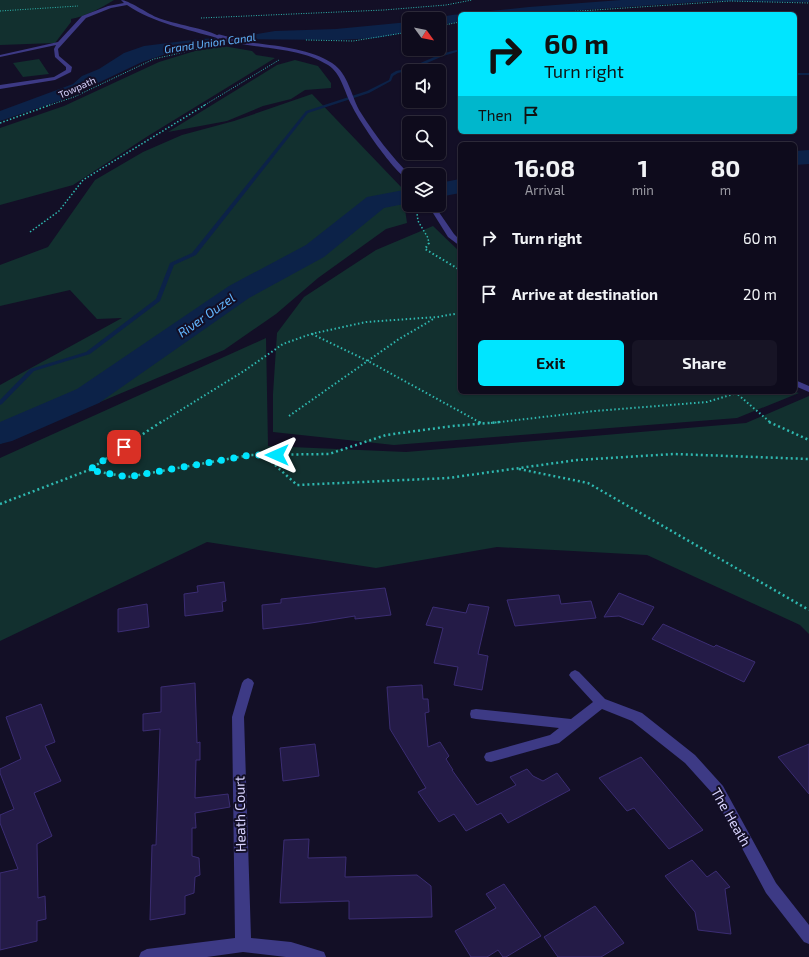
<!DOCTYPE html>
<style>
body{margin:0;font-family:"Exo 2",sans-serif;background:#171425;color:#f1f3f6;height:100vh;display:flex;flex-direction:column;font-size:15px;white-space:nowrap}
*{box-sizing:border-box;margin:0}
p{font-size:13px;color:#9b9ba3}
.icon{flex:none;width:22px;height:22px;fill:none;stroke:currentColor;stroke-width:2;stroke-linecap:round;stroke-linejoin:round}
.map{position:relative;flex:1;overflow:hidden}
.drawer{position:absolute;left:458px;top:142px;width:339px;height:252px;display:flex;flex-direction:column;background:#0e0b1c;border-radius:6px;box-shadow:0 1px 3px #0004,0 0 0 1px #2e2b3b}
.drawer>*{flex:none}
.top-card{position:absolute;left:458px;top:12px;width:339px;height:122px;border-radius:6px;box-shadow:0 1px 3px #0004,0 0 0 1px #2e2b3b;background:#00e5ff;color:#111;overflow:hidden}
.needle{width:26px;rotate:123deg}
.buttons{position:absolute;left:402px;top:12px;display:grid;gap:8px}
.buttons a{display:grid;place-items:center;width:44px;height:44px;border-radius:6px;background:#0e0b1c;box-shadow:0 1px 3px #0004,0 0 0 1px #2e2b3b;font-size:20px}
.pin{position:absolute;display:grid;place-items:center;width:34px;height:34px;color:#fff;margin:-17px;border-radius:8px;box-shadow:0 2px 6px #0006}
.me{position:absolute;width:44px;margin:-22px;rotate:270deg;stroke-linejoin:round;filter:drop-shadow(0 0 3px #0008)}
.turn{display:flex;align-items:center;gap:14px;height:84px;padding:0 20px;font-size:18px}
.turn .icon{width:52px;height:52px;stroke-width:2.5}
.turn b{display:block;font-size:28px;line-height:34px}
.then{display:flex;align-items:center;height:38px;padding:0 20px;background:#0003;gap:8px;font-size:15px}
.eta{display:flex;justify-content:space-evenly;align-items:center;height:68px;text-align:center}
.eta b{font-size:24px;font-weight:700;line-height:28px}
.cta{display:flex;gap:8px;margin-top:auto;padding:8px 20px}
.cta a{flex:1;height:46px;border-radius:6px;background:#00e5ff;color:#111;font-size:16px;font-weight:700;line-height:46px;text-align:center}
.cta a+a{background:#171425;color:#f1f3f6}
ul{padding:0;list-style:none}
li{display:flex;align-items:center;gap:12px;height:56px;padding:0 20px}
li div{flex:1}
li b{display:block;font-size:15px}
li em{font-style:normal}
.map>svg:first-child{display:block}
.green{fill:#12302f}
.water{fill:#0c2248}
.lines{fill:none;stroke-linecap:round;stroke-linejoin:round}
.stream{fill:#0c2248;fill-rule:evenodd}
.river{fill:#0c2248;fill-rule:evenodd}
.building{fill:#241b47;stroke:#3b2d73}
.path-far3{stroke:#2fb8b0;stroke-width:1;stroke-dasharray:1 1.5;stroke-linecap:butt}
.path-far2{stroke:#2fb8b0;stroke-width:1.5;stroke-dasharray:1.5 2;stroke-linecap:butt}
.path-far1{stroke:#2fb8b0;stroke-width:2;stroke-dasharray:1.5 2.5;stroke-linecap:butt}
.path{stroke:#2fb8b0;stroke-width:2.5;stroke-dasharray:2 3;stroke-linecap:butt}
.minor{fill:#3d3a85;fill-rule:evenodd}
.minor-bridge{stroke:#3d3a85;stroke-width:5}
.route{stroke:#00e5ff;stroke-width:7;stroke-dasharray:0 12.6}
.labels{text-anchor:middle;stroke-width:4;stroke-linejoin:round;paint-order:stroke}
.far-street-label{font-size:10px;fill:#d9d4ff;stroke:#130f26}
.far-water-label{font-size:11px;font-style:italic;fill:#62b6ff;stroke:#130f26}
.water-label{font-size:13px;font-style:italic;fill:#62b6ff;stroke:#130f26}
.near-street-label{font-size:14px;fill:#d9d4ff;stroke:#130f26}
</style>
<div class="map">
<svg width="809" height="957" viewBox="0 0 809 957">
<rect width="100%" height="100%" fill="#130f26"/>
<path class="green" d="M 0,0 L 114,0 C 101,8 86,16 71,19 L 71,22 L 55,43 L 0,45 Z
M 223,46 L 252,51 L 256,55 L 275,58 L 148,136 L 73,185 L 0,205 L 0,128 L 64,106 L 159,62 L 195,51 Z
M 39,59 L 49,74 L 23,77 L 13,63 Z
M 295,60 L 318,66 L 331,83 L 331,88 L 305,90 L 291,99 L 263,106 L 227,121 L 168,132 L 277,65 Z
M 312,94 L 402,188 L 407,223 L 386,229 L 318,278 L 276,314 L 224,350 L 0,444 L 0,385 L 122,318 L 97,319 L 70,290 L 0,306 L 0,265 L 48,247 L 95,180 L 143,152 L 182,135 L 234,121 Z
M 433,226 L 460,252 L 460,392 L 795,392 L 799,393 L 737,418 L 394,445 L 273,432 L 273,394 L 277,333 L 304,297 L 376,250 Z
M 266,338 L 268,446 L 406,452 L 746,423 L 809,396 L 809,634 L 800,625 L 647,555 L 497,547 L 376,568 L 207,542 L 0,641 L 0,458 Z"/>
<path class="water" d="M 621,0 L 809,0 L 809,2 L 712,1 L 524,14 L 460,14 L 460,22 L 439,25 L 439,19 L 430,19 L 452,15 L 529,7 Z
M 409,22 L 409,32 L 377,38 L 338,40 L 242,39 L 172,52 L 142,62 L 62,100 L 0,121 L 0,111 L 73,84 L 82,76 L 99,69 L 124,53 L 144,46 L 200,39 L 240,37 L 275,31 L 336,29 Z"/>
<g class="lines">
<path class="stream" d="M 460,49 L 460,51 L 443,56 L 411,70 L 398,73 L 393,76 L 391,81 L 369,93 L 308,113 L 196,255 L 174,265 L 160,301 L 90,354 L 34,371 L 2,404 L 0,405 L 0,400 L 30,369 L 86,352 L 156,299 L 170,263 L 192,253 L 306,111 L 367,91 L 389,80 L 391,74 L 396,71 L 409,68 L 441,54 Z
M 795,73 L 809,73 L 809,75 L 795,75 Z"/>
<path class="river" d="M 809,150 L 809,164 L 795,165 L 795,151 Z
M 460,179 L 460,193 L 439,197 L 439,183 Z
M 409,189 L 409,203 L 384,208 L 324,257 L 249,298 L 99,403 L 12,441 L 0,444 L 0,422 L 77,389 L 229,286 L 306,245 L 367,197 Z"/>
</g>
<path class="building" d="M 224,582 L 226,601 L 222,602 L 223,611 L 185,616 L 184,594 L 198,592 L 197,586 Z
M 385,588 L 391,615 L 355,619 L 355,616 L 311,623 L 263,629 L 262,605 L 281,603 L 281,599 Z
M 619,593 L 654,607 L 643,625 L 619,616 L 604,617 Z
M 559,595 L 561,604 L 591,601 L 596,618 L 515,626 L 507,600 Z
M 147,604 L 149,627 L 118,632 L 118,609 Z
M 469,604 L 489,607 L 478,654 L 488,656 L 482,690 L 454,685 L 458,667 L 434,663 L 443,628 L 426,625 L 433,607 L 466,613 Z
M 663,624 L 714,647 L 716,645 L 755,662 L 744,682 L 652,639 Z
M 195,683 L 197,743 L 200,742 L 200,760 L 196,760 L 195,798 L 228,794 L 230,807 L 195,813 L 196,828 L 192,828 L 192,856 L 199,858 L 200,875 L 195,877 L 194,893 L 185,896 L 185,914 L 150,920 L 152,845 L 156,845 L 160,729 L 143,731 L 143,714 L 161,712 L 161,687 Z
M 422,685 L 423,699 L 428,699 L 429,712 L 425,713 L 428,747 L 440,742 L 449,756 L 446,759 L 453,770 L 452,770 L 477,805 L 516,785 L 510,777 L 527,769 L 533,776 L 543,781 L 557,773 L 570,790 L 508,823 L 501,813 L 466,831 L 454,814 L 439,822 L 418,792 L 426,788 L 390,729 L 387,687 Z
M 41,704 L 55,742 L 45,746 L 61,781 L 34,793 L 52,836 L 37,844 L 38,898 L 45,896 L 46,919 L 37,921 L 37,941 L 0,950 L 0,873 L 18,869 L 0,823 L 0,815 L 14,809 L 0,773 L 0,769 L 21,759 L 6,717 Z
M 315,744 L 319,776 L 283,781 L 280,748 Z
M 809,744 L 809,794 L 778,757 Z
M 641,757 L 703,830 L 669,849 L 634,808 L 627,811 L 599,778 Z
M 309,839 L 308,858 L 346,857 L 345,877 L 417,875 L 431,886 L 432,917 L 349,919 L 349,901 L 280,903 L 284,840 Z
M 692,860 L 707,877 L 716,871 L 730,887 L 725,889 L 731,934 L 698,930 L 695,912 L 665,876 Z
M 504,884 L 541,936 L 506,957 L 503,957 L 498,950 L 487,957 L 471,957 L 455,931 L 496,908 L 486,894 Z
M 595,906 L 624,943 L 601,957 L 558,957 L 544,937 Z"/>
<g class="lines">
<path class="path-far3" d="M 0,11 L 78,6
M 535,14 L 730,1 L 809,3
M 201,18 L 384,10 L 446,5 L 472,0
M 439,26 L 460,22
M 306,40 L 353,41 L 409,32
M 47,106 L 74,97 L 154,59 L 206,47
M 203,106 L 279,60"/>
<path class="path-far2" d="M 0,123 L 50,105
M 418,205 L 416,206 L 418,221 L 428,238 L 429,244
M 30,232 L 59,211 L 83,180 L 205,105"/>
<path class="path-far1" d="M 429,243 L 425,249 L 460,270
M 312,334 L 368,361 L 481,423
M 735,392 L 771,423
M 289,416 L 399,339 L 435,318
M 160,423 L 244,371 L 283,344 L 311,334 L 366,322 L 437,317 L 460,313
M 491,423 L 595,411 L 707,402 L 737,393"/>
<path class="path" d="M 479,422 L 483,424
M 769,422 L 809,440
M 264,455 L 297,485 L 448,478 L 577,460 L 674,454 L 809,459
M 519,469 L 588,483 L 809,610
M 89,470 L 128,477 L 250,455 L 329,454 L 386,435 L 453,426 L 500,422
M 0,504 L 89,470 L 161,422"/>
<path class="minor" d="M 121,0 C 128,0 147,13 156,17 C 175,25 206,28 221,37 L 217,38 C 187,29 153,23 127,5 L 111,8 L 86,18 L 58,49 L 59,56 L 72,67 L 71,72 L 55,80 L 0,89 L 0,85 L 54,77 L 66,70 L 66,67 L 55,57 L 54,49 L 56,45 L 0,57 L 0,55 L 58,42 L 82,16 L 108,6 L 124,3 Z
M 238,41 C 267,45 308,47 332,63 C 349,74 351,97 361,113 C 375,135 391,156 410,175 L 409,180 C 395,174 359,121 352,106 C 344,92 342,74 328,65 C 301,48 266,49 236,43 Z
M 428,205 L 434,205 L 454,234 L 460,240 L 460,246 L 448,237 Z
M 795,380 L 809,386 L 809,392 L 795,386 Z
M 575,670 L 579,672 L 605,699 L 642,713 L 695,755 L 723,786 L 776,883 L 809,925 L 809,944 L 804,942 L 766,893 L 713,794 L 685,763 L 632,721 L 602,709 L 559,743 L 491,762 L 486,761 L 484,757 L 486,753 L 550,735 L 559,728 L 476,719 L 471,718 L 470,714 L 471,710 L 476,709 L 571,719 L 593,702 L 571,678 L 569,675 L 571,672 Z
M 248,678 L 252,680 L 254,683 L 244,717 L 251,938 L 291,942 L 324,952 L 326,957 L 286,957 L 243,952 L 207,957 L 139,957 L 141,952 L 147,949 L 235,938 L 232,717 L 242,683 L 244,680 Z"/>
<path class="minor-bridge" d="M 219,37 L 238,42"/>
</g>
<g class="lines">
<path class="route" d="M 124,447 L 89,470 L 128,477 L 250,455 L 277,455"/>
</g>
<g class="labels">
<g class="far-street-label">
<text transform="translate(77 87) rotate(-24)" y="4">Towpath</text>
</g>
<g class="far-water-label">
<text transform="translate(210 43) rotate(-8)" y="4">Grand Union Canal</text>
</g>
<g class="water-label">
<text transform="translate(206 315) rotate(-35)" y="5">River Ouzel</text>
</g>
<g class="near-street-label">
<text transform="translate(240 814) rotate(-91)" y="5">Heath Court</text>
<text transform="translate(731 817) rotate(60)" y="5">The Heath</text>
</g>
</g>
</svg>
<div class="buttons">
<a><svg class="needle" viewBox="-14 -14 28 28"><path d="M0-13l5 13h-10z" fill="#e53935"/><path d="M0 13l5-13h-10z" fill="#9b9ba3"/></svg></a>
<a><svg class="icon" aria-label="sound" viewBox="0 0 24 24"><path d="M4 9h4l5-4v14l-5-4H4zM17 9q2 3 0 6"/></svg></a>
<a><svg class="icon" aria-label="search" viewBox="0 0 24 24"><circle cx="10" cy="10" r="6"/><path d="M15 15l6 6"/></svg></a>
<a><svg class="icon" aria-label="layers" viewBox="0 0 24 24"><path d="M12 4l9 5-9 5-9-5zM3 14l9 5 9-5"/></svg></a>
</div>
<div class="pin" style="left:124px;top:447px;background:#d93025"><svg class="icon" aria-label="arrive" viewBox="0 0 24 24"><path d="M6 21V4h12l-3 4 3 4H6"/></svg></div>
<svg class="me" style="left:277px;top:455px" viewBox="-20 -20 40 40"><path d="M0-17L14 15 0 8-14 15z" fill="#00e5ff" stroke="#fff" stroke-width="4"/></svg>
<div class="top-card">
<div class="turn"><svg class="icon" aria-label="right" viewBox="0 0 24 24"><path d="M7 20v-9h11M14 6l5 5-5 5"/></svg><div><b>60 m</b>Turn right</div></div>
<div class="then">Then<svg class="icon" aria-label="arrive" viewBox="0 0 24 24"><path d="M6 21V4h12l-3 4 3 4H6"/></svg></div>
</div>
<section class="drawer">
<div class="eta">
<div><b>16:08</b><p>Arrival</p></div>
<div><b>1</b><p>min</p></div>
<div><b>80</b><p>m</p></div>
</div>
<ul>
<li><svg class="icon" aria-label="right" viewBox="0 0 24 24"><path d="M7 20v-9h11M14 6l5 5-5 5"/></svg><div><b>Turn right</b></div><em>60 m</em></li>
<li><svg class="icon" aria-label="arrive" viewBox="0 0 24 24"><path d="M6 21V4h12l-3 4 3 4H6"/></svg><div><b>Arrive at destination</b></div><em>20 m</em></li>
</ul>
<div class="cta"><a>Exit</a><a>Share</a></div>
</section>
</div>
